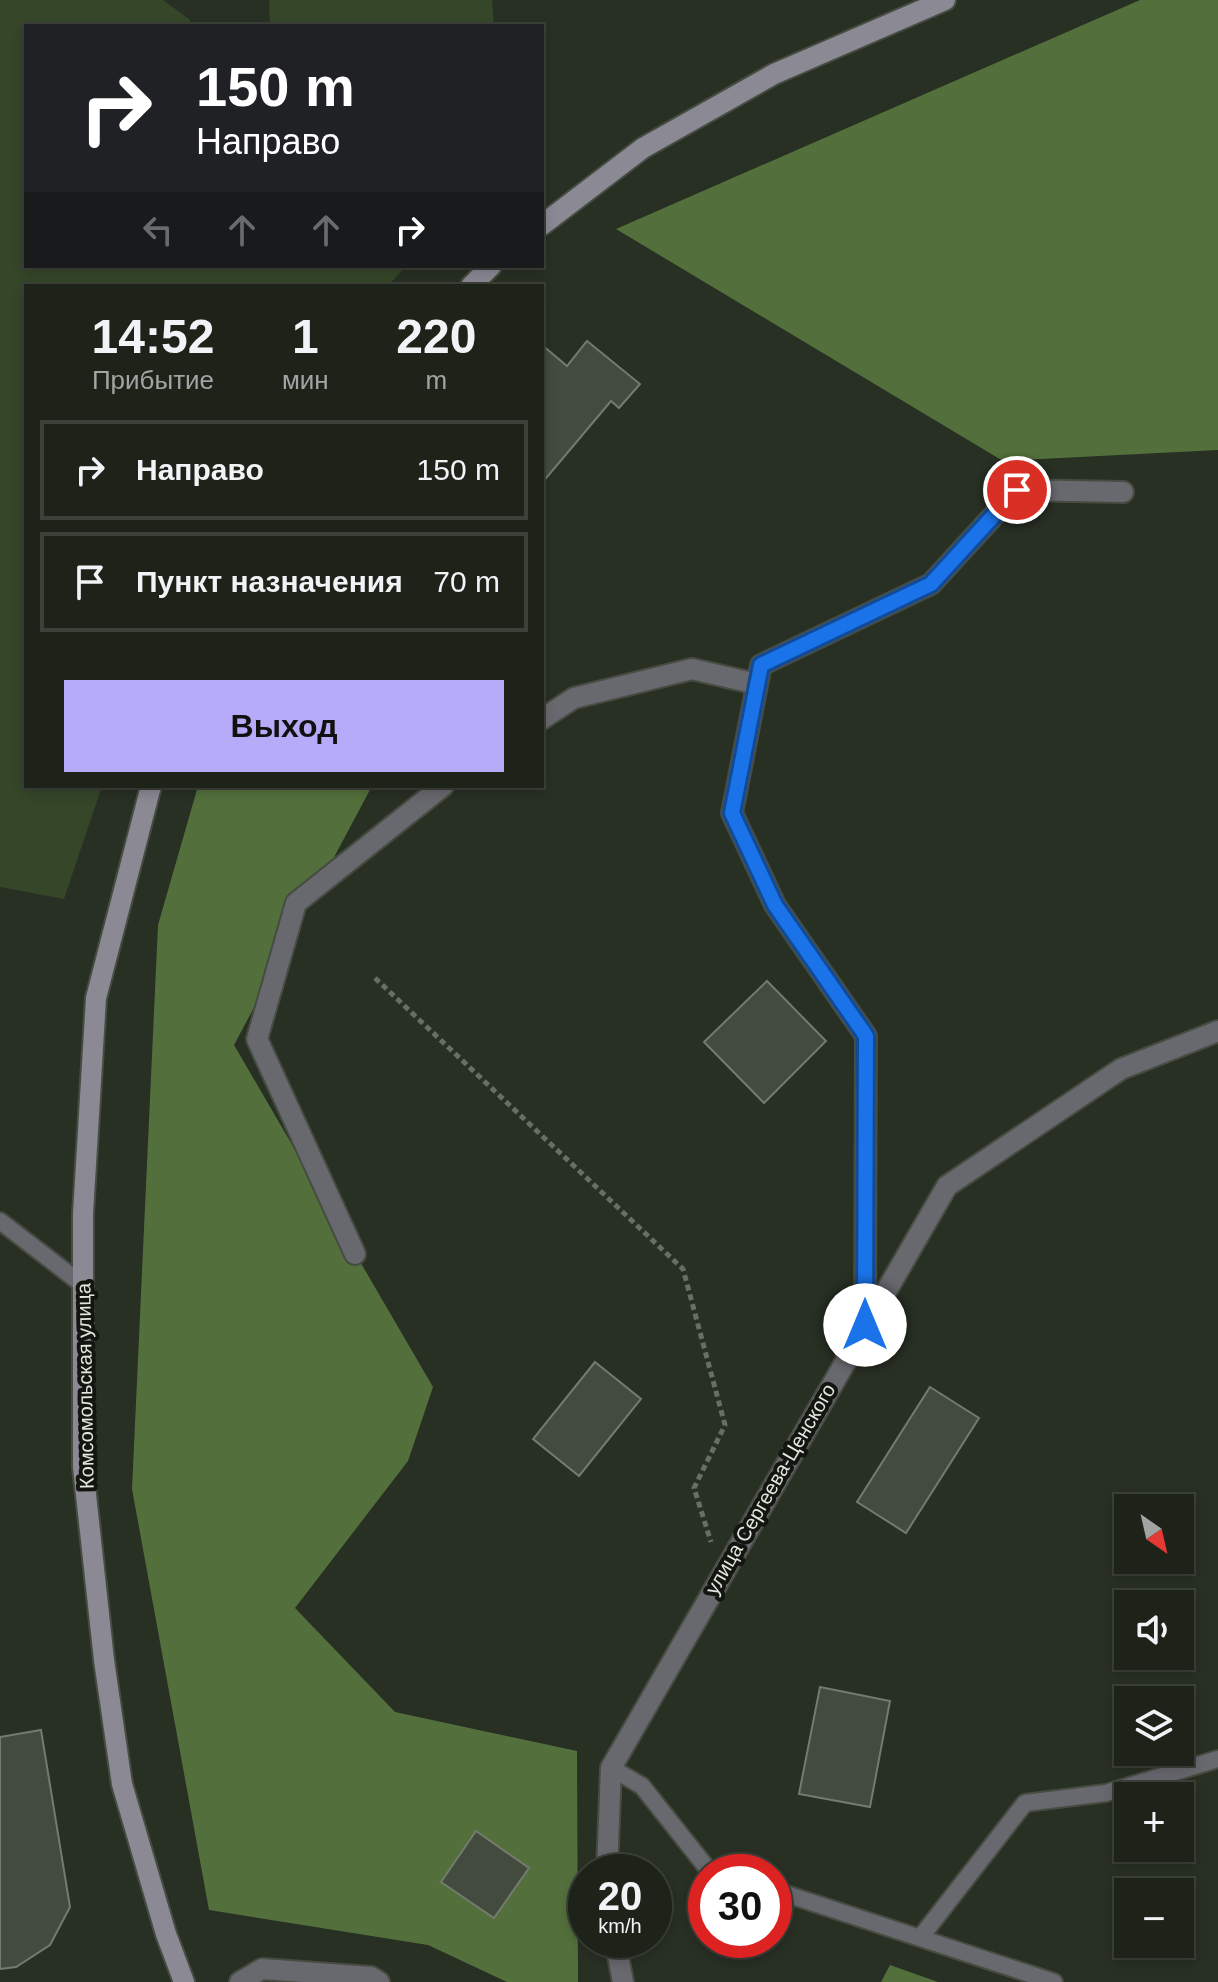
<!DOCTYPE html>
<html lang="ru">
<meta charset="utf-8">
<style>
body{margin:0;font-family:Arial,sans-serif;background:#262b23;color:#f1f3f6;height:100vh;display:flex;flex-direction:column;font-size:30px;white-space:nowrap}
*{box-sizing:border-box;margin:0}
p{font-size:26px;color:#a1a4a2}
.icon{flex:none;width:44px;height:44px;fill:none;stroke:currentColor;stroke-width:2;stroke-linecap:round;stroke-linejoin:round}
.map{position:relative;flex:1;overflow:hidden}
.drawer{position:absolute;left:24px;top:284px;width:520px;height:504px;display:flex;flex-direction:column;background:#1e231a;border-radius:0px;box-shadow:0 4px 12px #0003,0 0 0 2px #3c4039}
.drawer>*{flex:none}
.hud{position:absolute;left:24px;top:24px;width:520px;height:244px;border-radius:0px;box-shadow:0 4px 12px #0003,0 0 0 2px #3c4039;background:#202124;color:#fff;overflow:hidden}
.needle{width:52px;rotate:146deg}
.tools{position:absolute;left:1114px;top:1494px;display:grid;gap:16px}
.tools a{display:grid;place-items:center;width:80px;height:80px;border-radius:0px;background:#1e231a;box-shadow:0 4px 12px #0003,0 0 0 2px #3c4039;font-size:40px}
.speed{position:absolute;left:568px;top:1854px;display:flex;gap:16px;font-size:40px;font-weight:700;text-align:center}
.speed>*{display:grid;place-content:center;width:104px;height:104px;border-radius:50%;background:#1e231a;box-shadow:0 4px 12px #0003,0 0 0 2px #3c4039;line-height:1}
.speed small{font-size:20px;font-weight:400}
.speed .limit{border:12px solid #d22;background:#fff;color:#111}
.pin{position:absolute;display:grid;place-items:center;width:68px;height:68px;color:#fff;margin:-34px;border:4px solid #fff;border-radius:50%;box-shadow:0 2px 8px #0007}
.me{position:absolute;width:88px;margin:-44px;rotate:0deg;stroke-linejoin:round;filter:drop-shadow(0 0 6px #0008)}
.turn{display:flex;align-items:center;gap:28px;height:168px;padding:0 40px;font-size:36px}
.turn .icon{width:104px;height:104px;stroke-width:2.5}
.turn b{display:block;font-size:56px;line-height:68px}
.lanes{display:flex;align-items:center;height:76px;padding:0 40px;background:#0003;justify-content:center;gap:40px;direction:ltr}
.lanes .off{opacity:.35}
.eta{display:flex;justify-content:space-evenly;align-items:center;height:136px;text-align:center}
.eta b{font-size:48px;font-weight:800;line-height:56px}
.primary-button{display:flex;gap:16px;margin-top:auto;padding:16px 40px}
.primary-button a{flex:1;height:92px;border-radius:0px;background:#b6abf8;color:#111;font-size:32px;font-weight:800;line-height:92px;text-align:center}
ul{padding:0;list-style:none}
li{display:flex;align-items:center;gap:24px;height:100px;margin:0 16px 12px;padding:0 24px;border:4px solid #3c4039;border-radius:0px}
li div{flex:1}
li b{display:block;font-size:30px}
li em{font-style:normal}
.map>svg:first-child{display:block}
.green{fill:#354629}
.forest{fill:#53703c}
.building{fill:#434b3e;stroke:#727b6d;stroke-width:2}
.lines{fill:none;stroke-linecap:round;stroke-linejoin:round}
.service-casing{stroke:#464c41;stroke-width:20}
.minor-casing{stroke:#464c41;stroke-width:24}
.secondary-casing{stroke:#464c41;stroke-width:24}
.path{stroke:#686e63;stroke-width:5;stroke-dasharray:6 4;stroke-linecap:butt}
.service{stroke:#68686f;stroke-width:16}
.minor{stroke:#68686f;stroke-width:20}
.secondary{stroke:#8a8994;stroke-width:20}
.route-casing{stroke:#114b97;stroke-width:20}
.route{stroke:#1a73e8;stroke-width:14}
.labels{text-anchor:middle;stroke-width:8;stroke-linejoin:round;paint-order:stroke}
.street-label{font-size:20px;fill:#e2e7df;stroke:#131610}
</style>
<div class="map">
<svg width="1218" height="1982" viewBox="0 0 1218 1982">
<rect width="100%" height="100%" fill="#282f23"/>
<path class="green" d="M 0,0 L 163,0 L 189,19 L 193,26 L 26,26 L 26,266 L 406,266 L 388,286 L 26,286 L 26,786 L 102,786 L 64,899 L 0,887 Z
M 269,0 L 492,0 L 494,26 L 270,26 Z"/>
<path class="forest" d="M 1140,0 L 1218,0 L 1218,450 L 1003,461 L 616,229 Z
M 198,786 L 372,786 L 234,1045 L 433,1387 L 408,1461 L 295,1608 L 395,1712 L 577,1751 L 578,1982 L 507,1982 L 428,1945 L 209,1910 L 132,1489 L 158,925 Z
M 890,1965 L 938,1982 L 881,1982 Z"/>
<path class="building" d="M 587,341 L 640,384 L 619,408 L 611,401 L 542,483 L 542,345 L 567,366 Z
M 767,981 L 826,1041 L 764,1103 L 704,1042 Z
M 595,1362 L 641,1399 L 579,1476 L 533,1439 Z
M 930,1387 L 979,1418 L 906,1533 L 857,1502 Z
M 820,1687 L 890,1701 L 870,1807 L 799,1794 Z
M 41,1730 L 70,1907 L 50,1945 L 16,1967 L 0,1969 L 0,1737 Z
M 476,1831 L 529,1868 L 494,1918 L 441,1882 Z"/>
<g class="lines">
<g class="service-casing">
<path id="service" d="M 0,1221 L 83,1285
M 611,1768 L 642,1786 L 707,1868 L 719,1872
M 774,1890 L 1054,1982
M 920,1938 L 1025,1803 L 1106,1793 L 1218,1759"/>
</g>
<g class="minor-casing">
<path id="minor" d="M 542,719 L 574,698 L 692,669 L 757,684
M 355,1254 L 257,1039 L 296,903 L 443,786
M 865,1325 L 866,1036 L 775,905 L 732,813 L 761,665 L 931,584 L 1017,490 L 1123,492
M 607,1872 L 611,1768 L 947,1186 L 1121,1069 L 1218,1031
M 615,1940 L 623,1982
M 240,1982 L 262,1969 L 371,1977 L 379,1982"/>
</g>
<g class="secondary-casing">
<path id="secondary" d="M 542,225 L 643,148 L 774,74 L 945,0
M 471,286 L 491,266
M 151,786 L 96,998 L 83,1214 L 83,1467 L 104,1660 L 122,1784 L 166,1934 L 184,1982"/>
</g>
<path class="path" d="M 375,978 L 683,1269 L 725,1425 L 694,1488 L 711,1542"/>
<use href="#service" class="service"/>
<use href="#minor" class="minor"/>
<use href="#secondary" class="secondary"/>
</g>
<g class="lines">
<g class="route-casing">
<path id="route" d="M 865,1325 L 866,1036 L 775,905 L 732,813 L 761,665 L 931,584 L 1017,490"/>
</g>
<use href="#route" class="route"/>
</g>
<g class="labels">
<g class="street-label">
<text transform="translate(85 1386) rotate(-91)" y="7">Комсомольская улица</text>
<text transform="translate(770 1489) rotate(-60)" y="7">улица Сергеева-Ценского</text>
</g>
</g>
</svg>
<div class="tools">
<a><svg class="needle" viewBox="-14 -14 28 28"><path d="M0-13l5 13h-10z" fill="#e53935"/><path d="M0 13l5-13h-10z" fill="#a1a4a2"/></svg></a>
<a><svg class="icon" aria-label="sound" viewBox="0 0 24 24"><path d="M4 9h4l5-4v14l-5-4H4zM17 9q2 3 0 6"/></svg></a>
<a><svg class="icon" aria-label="layers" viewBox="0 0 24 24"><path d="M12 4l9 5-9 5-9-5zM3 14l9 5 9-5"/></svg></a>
<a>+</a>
<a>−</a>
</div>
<div class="speed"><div>20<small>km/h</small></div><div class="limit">30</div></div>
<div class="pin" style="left:1017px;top:490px;background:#d93025"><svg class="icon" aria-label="arrive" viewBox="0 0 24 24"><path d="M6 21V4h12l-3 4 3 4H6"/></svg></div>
<svg class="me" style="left:865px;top:1325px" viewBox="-20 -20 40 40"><circle r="19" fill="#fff"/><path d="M0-13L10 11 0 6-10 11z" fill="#1a73e8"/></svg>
<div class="hud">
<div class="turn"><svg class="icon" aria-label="right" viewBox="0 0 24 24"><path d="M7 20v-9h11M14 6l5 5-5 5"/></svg><div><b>150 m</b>Направо</div></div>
<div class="lanes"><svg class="icon off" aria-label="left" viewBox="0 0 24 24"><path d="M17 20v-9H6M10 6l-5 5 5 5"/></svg><svg class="icon off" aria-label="ahead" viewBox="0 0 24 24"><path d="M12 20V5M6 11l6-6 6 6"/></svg><svg class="icon off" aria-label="ahead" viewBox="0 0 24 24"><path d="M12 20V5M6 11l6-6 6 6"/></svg><svg class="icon" aria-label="right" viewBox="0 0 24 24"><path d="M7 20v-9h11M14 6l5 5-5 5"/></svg></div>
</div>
<section class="drawer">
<div class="eta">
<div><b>14:52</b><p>Прибытие</p></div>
<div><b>1</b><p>мин</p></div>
<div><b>220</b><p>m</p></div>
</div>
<ul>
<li><svg class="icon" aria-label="right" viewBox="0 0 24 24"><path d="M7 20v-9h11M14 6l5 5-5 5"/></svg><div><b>Направо</b></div><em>150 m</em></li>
<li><svg class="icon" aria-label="arrive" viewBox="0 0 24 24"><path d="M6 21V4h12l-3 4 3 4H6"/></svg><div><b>Пункт назначения</b></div><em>70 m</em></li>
</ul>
<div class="primary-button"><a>Выход</a></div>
</section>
</div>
